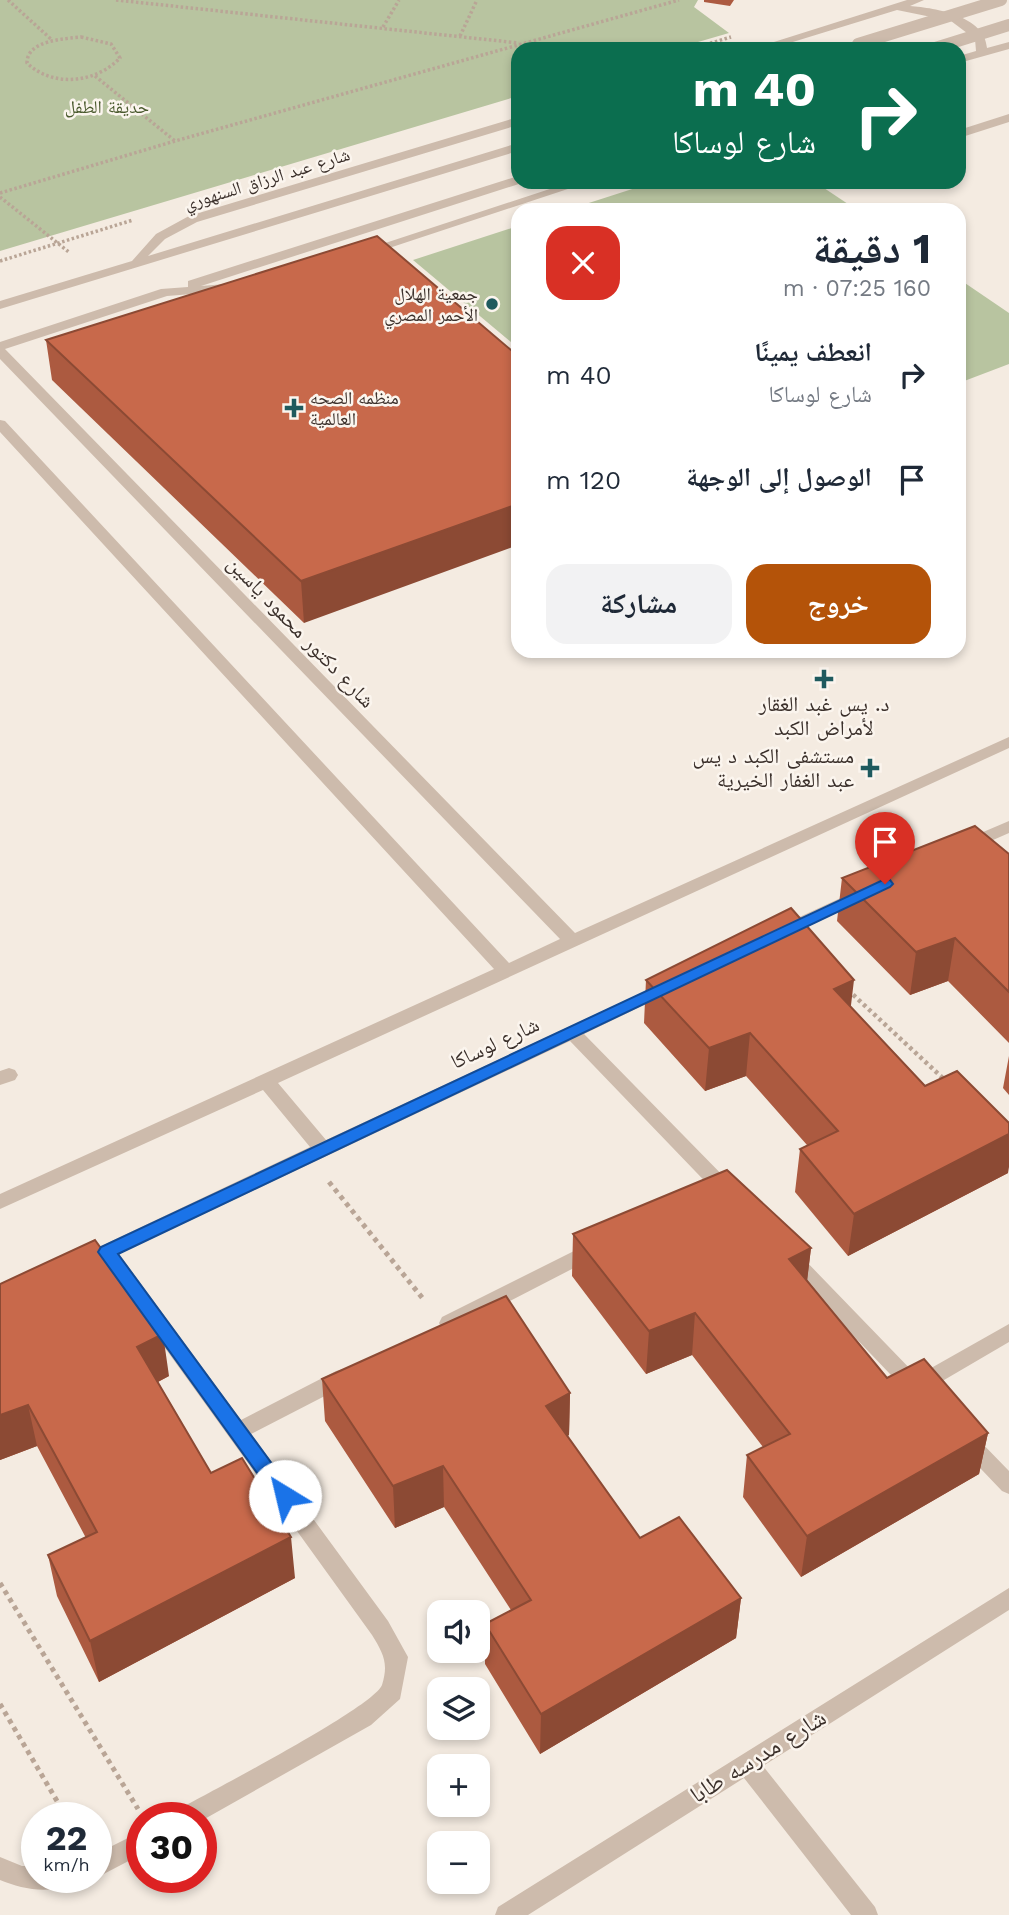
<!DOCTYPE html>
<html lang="ar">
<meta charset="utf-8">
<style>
body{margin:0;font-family:"Work Sans","Noto Naskh Arabic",sans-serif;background:#f2f2f3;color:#1f2937;direction:rtl;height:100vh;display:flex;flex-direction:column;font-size:26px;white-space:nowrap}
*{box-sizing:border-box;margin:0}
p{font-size:23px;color:#747a83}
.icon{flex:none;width:38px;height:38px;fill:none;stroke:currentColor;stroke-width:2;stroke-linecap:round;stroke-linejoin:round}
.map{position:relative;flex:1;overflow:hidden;direction:ltr}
.side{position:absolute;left:511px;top:203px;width:455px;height:455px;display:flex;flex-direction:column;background:#fff;border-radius:21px;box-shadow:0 4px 10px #0003;direction:rtl}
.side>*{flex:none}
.top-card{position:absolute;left:511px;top:42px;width:455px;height:147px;border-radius:21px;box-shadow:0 4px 10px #0003;direction:rtl;background:#0b6e4f;color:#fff;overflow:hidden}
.tools{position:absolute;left:427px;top:1600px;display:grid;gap:14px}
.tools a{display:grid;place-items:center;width:63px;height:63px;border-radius:14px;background:#fff;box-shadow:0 4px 10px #0003;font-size:35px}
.speed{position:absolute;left:21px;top:1802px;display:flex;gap:14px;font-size:35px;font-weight:700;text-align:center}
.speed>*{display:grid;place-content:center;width:91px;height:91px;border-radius:50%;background:#fff;box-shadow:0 4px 10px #0003;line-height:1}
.speed small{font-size:18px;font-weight:400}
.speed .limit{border:10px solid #d22;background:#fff;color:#111}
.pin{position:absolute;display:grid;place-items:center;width:60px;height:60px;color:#fff;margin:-72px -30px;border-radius:50% 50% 50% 0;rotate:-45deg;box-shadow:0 0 7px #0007}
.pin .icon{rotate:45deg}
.me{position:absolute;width:77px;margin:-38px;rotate:324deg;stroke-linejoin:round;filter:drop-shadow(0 0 5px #0008)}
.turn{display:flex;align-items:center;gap:24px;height:147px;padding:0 35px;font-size:32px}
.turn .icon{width:91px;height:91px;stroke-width:2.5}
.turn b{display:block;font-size:49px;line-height:60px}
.round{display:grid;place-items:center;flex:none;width:74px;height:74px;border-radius:21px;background:#f2f2f3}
.head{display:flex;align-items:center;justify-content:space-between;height:119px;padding:0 35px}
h1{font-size:42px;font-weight:700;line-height:52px}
.button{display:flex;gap:14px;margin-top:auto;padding:14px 35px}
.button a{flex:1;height:80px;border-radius:21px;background:#b45309;color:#fff;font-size:28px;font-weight:700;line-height:80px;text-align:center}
.button a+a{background:#f2f2f3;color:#1f2937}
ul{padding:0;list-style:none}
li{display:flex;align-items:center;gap:21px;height:105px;padding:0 35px}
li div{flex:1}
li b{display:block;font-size:26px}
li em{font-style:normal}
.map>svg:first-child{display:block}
.green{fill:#b8c4a0}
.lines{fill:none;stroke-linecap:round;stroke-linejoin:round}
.path-far2{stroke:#b9a596;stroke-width:3.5;stroke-dasharray:2.5 2.5;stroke-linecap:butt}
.path-far1{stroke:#b9a596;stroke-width:4.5;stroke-dasharray:3.5 3.5;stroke-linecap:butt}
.path{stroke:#b9a596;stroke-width:5;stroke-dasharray:4.5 4.5;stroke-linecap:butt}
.minor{fill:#cdbbac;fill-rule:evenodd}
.minor-bridge{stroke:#cdbbac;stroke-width:12}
.wall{fill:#ac5a40}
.shaded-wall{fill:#8c4a34}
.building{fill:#c8694b;stroke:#8c4a34;stroke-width:2}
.route{fill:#1a73e8;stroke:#114b97;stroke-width:2}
.poi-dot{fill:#1f5a5e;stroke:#fbf5ee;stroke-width:2.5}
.labels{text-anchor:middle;stroke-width:5;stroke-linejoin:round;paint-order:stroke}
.far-park-label{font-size:18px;fill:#4a5a2e;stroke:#fbf5ee}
.far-street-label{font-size:18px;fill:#3b302b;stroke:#fbf5ee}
.far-poi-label{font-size:18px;fill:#3b302b;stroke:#fbf5ee;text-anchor:end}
.street-label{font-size:21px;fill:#3b302b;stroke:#fbf5ee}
.poi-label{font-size:21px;fill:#3b302b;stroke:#fbf5ee}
.near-street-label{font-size:24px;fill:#3b302b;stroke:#fbf5ee}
</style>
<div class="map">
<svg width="1009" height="1915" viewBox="0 0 1009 1915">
<rect width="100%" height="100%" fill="#f4ebe1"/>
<path class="green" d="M 0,0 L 698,0 L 694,7 L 729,33 L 674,49 L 518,49 L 518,96 L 0,251 Z
M 654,182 L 815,182 L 857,210 L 567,210 Z
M 518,226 L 518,348 L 413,260 Z
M 959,279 L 1009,313 L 1009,364 L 959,383 Z"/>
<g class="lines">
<path class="path-far2" d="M 8,0 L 52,40
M 116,0 L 519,43
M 383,27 L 399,0
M 460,36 L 477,0
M 81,37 L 111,44 L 120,58 C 96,83 53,88 27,63 C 27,40 64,39 81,37 Z
M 691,49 L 731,37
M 95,76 L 175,141
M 0,193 L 175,141 L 679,0
M 0,197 L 70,253
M 0,261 L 133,220"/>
<path class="path-far1" d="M 848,990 L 947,1082"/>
<path class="path" d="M 329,1182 L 424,1300
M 0,1583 L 138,1809
M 0,1704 L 67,1818"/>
<path class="minor" d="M 907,0 L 924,0 L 910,6 C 936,8 985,16 987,48 L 1009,42 L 1009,49 L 959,63 L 959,56 L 976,51 L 975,39 L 951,21 L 897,10 L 770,49 L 752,49 Z
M 858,41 L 862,42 L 862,46 L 836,49 Z
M 1009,114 L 1009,122 L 959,138 L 959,130 Z
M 518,117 L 518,125 L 197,222 L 165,239 L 148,256 L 518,143 L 518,151 L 0,309 L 0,301 L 132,261 L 156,234 L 189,216 Z
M 518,176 L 518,182 L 522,183 L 201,286 L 225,284 L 231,288 L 230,291 L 167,296 L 5,349 L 575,933 L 1009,737 L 1009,748 L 278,1083 L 326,1140 L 667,981 L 673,983 L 676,987 L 673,991 L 584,1034 L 734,1187 L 737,1192 L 734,1197 L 727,1199 L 720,1197 L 570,1041 L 119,1254 L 241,1420 L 336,1371 L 343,1369 L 350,1371 L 353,1377 L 350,1383 L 251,1434 L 388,1621 L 408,1657 L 400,1699 L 371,1725 L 201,1821 L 201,1818 L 173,1818 L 177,1810 C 208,1793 374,1707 382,1685 C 389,1663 383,1653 372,1635 L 103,1262 L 85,1270 L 78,1267 L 75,1262 L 78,1257 L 310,1147 L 263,1090 L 0,1209 L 0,1194 L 494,969 L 0,432 L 0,420 L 5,421 L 509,963 L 560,939 L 0,359 L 0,342 L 161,289 L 188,287 L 188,281 Z
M 571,182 L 589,182 L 371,254 L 363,254 L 361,251 Z
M 1009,821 L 1009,833 L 968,851 L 960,845 L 962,841 Z
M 860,889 L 866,891 L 869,895 L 866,899 L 790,935 L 784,937 L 775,931 L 778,927 Z
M 9,1068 L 15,1070 L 18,1075 L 15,1080 L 0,1085 L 0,1071 Z
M 592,1242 L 599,1245 L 602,1250 L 599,1255 L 456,1329 L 449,1331 L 442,1329 L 439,1323 L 442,1317 Z
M 793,1252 L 800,1255 L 917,1376 L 1009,1324 L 1009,1342 L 927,1390 L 924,1395 L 917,1397 L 910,1395 L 786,1265 L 783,1260 L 786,1255 Z
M 968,1433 L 975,1436 L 1009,1471 L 1009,1494 L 1002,1491 L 961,1448 L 958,1442 L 961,1436 Z
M 1009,1588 L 1009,1610 L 763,1766 L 875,1907 L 878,1915 L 851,1915 L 744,1778 L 528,1915 L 495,1915 L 498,1907 Z
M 142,1831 L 142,1854 L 96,1878 L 95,1878 L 96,1854 Z
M 0,1857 L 22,1866 L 37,1866 L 37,1878 L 69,1878 L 65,1886 C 44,1894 20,1888 0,1880 Z"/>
<path class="minor-bridge" d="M 858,44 L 1001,0
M 932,49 L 1009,25"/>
</g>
<path class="wall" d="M 704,0 L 734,0 L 730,6 L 704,2 Z
M 377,236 L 304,623 L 52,380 L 46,340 Z
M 1009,854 L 1009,1043 L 948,981 L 910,995 L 837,921 L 842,878 Z
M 646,980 L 851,1007 L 1008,1173 L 848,1256 L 795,1192 L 800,1149 L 807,1145 L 746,1076 L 705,1091 L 644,1023 Z
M 1009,1056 L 1009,1095 L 1003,1088 Z
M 573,1234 L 811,1248 L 807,1280 L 887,1378 L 988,1433 L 979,1474 L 801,1577 L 743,1497 L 747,1455 L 763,1447 L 692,1355 L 646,1374 L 572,1276 Z
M 0,1284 L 169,1376 L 158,1382 L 211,1473 L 295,1578 L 99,1682 L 57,1596 L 48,1555 L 86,1538 L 37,1446 L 0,1460 Z
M 322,1379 L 570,1393 L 569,1435 L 567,1436 L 640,1538 L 741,1598 L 736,1638 L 540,1754 L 485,1664 L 485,1624 L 511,1610 L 444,1507 L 395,1528 L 325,1421 Z"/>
<path class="shaded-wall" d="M 518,504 L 518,545 L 304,623 L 301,581 Z
M 955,938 L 948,981 L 910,995 L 916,952 Z
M 854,980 L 849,1022 L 834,989 Z
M 750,1033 L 746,1076 L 705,1091 L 709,1048 Z
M 1009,1134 L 1009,1167 L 1008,1173 L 848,1256 L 854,1214 Z
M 811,1248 L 806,1290 L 789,1259 Z
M 695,1313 L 692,1355 L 646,1374 L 649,1331 Z
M 163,1334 L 169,1376 L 144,1389 L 137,1347 Z
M 570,1393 L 569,1435 L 546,1448 L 546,1406 Z
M 28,1405 L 37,1446 L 0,1460 L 0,1415 Z
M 988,1433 L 979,1474 L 801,1577 L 807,1536 Z
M 443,1466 L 444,1507 L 395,1528 L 393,1486 Z
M 291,1537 L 295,1578 L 99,1682 L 90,1641 Z
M 741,1598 L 736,1638 L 540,1754 L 541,1714 Z"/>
<path class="building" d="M 377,236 L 518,356 L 518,504 L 301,581 L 46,340 Z
M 975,826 L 1009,854 L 1009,992 L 955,938 L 916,952 L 842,878 Z
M 791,908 L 854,980 L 834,989 L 925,1086 L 957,1071 L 1009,1123 L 1009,1134 L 854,1214 L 800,1149 L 838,1131 L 750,1033 L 709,1048 L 646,980 Z
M 727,1170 L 811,1248 L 789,1259 L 887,1378 L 924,1359 L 988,1433 L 807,1536 L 747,1455 L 790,1434 L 695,1313 L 649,1331 L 573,1234 Z
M 95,1240 L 163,1334 L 137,1347 L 211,1473 L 242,1458 L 291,1537 L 90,1641 L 48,1555 L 97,1532 L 28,1405 L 0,1415 L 0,1284 Z
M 506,1296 L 570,1393 L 546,1406 L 640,1538 L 679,1517 L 741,1598 L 541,1714 L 485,1624 L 531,1600 L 443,1466 L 393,1486 L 322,1379 Z"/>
<path class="route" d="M 885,879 L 890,880 L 893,884 L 890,887 L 118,1254 L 292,1491 L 295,1496 L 292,1502 L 285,1504 L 278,1502 L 98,1252 L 101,1247 Z"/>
<g class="poi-dot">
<circle cx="492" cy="304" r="7"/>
<path d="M290.5 397.5h7v7h7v7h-7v7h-7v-7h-7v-7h7z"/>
<path d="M820.5 668.5h7v7h7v7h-7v7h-7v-7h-7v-7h7z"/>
<path d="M866.5 757.5h7v7h7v7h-7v7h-7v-7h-7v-7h7z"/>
</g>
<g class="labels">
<g class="far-park-label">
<text x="107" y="113">حديقة الطفل</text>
</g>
<g class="far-street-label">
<text transform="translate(267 179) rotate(-17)" y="6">شارع عبد الرزاق السنهوري</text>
</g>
<g class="far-poi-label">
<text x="478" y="300">جمعية الهلال<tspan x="478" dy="21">الأحمر المصري</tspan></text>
<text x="310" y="404" text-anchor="start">منظمه الصحه<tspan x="310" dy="21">العالمية</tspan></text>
</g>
<g class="street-label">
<text transform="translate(301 632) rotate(46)" y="7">شارع دكتور محمود ياسين</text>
<text transform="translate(495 1043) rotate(-25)" y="7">شارع لوساكا</text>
</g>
<g class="poi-label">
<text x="824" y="711">د. يس غبد الغقار<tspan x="824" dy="24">لأمراض الكبد</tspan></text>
<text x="854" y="763" text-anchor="end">مستشفى الكبد د يس<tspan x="854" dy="24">عبد الغفار الخيرية</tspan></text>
</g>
<g class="near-street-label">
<text transform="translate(758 1756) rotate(-32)" y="8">شارع مدرسه طابا</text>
</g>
</g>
</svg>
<div class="tools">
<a><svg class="icon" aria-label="sound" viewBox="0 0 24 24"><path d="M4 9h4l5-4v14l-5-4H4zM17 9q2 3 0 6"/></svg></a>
<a><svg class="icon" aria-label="layers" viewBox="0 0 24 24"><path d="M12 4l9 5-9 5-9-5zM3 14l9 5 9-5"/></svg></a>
<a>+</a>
<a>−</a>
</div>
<div class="speed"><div>22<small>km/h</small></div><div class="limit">30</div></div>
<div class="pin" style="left:885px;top:884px;background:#d93025"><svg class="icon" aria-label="arrive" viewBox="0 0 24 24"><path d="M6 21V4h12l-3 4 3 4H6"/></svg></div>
<svg class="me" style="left:285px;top:1496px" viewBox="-20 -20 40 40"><circle r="19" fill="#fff"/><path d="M0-13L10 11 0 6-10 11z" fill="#1a73e8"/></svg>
<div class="top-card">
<div class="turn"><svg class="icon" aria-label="right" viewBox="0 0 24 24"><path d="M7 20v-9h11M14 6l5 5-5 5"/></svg><div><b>40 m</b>شارع لوساكا</div></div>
</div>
<section class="side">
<div class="head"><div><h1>1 دقيقة</h1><p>160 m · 07:25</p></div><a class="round" style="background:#d93025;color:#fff"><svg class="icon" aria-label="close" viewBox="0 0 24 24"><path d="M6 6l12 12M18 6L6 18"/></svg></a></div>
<ul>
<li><svg class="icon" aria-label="right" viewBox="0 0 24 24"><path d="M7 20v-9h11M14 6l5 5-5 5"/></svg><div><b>انعطف يمينًا</b><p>شارع لوساكا</p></div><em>40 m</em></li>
<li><svg class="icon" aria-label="arrive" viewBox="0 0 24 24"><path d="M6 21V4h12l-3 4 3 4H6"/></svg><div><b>الوصول إلى الوجهة</b></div><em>120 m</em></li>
</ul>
<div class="button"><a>خروج</a><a>مشاركة</a></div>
</section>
</div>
